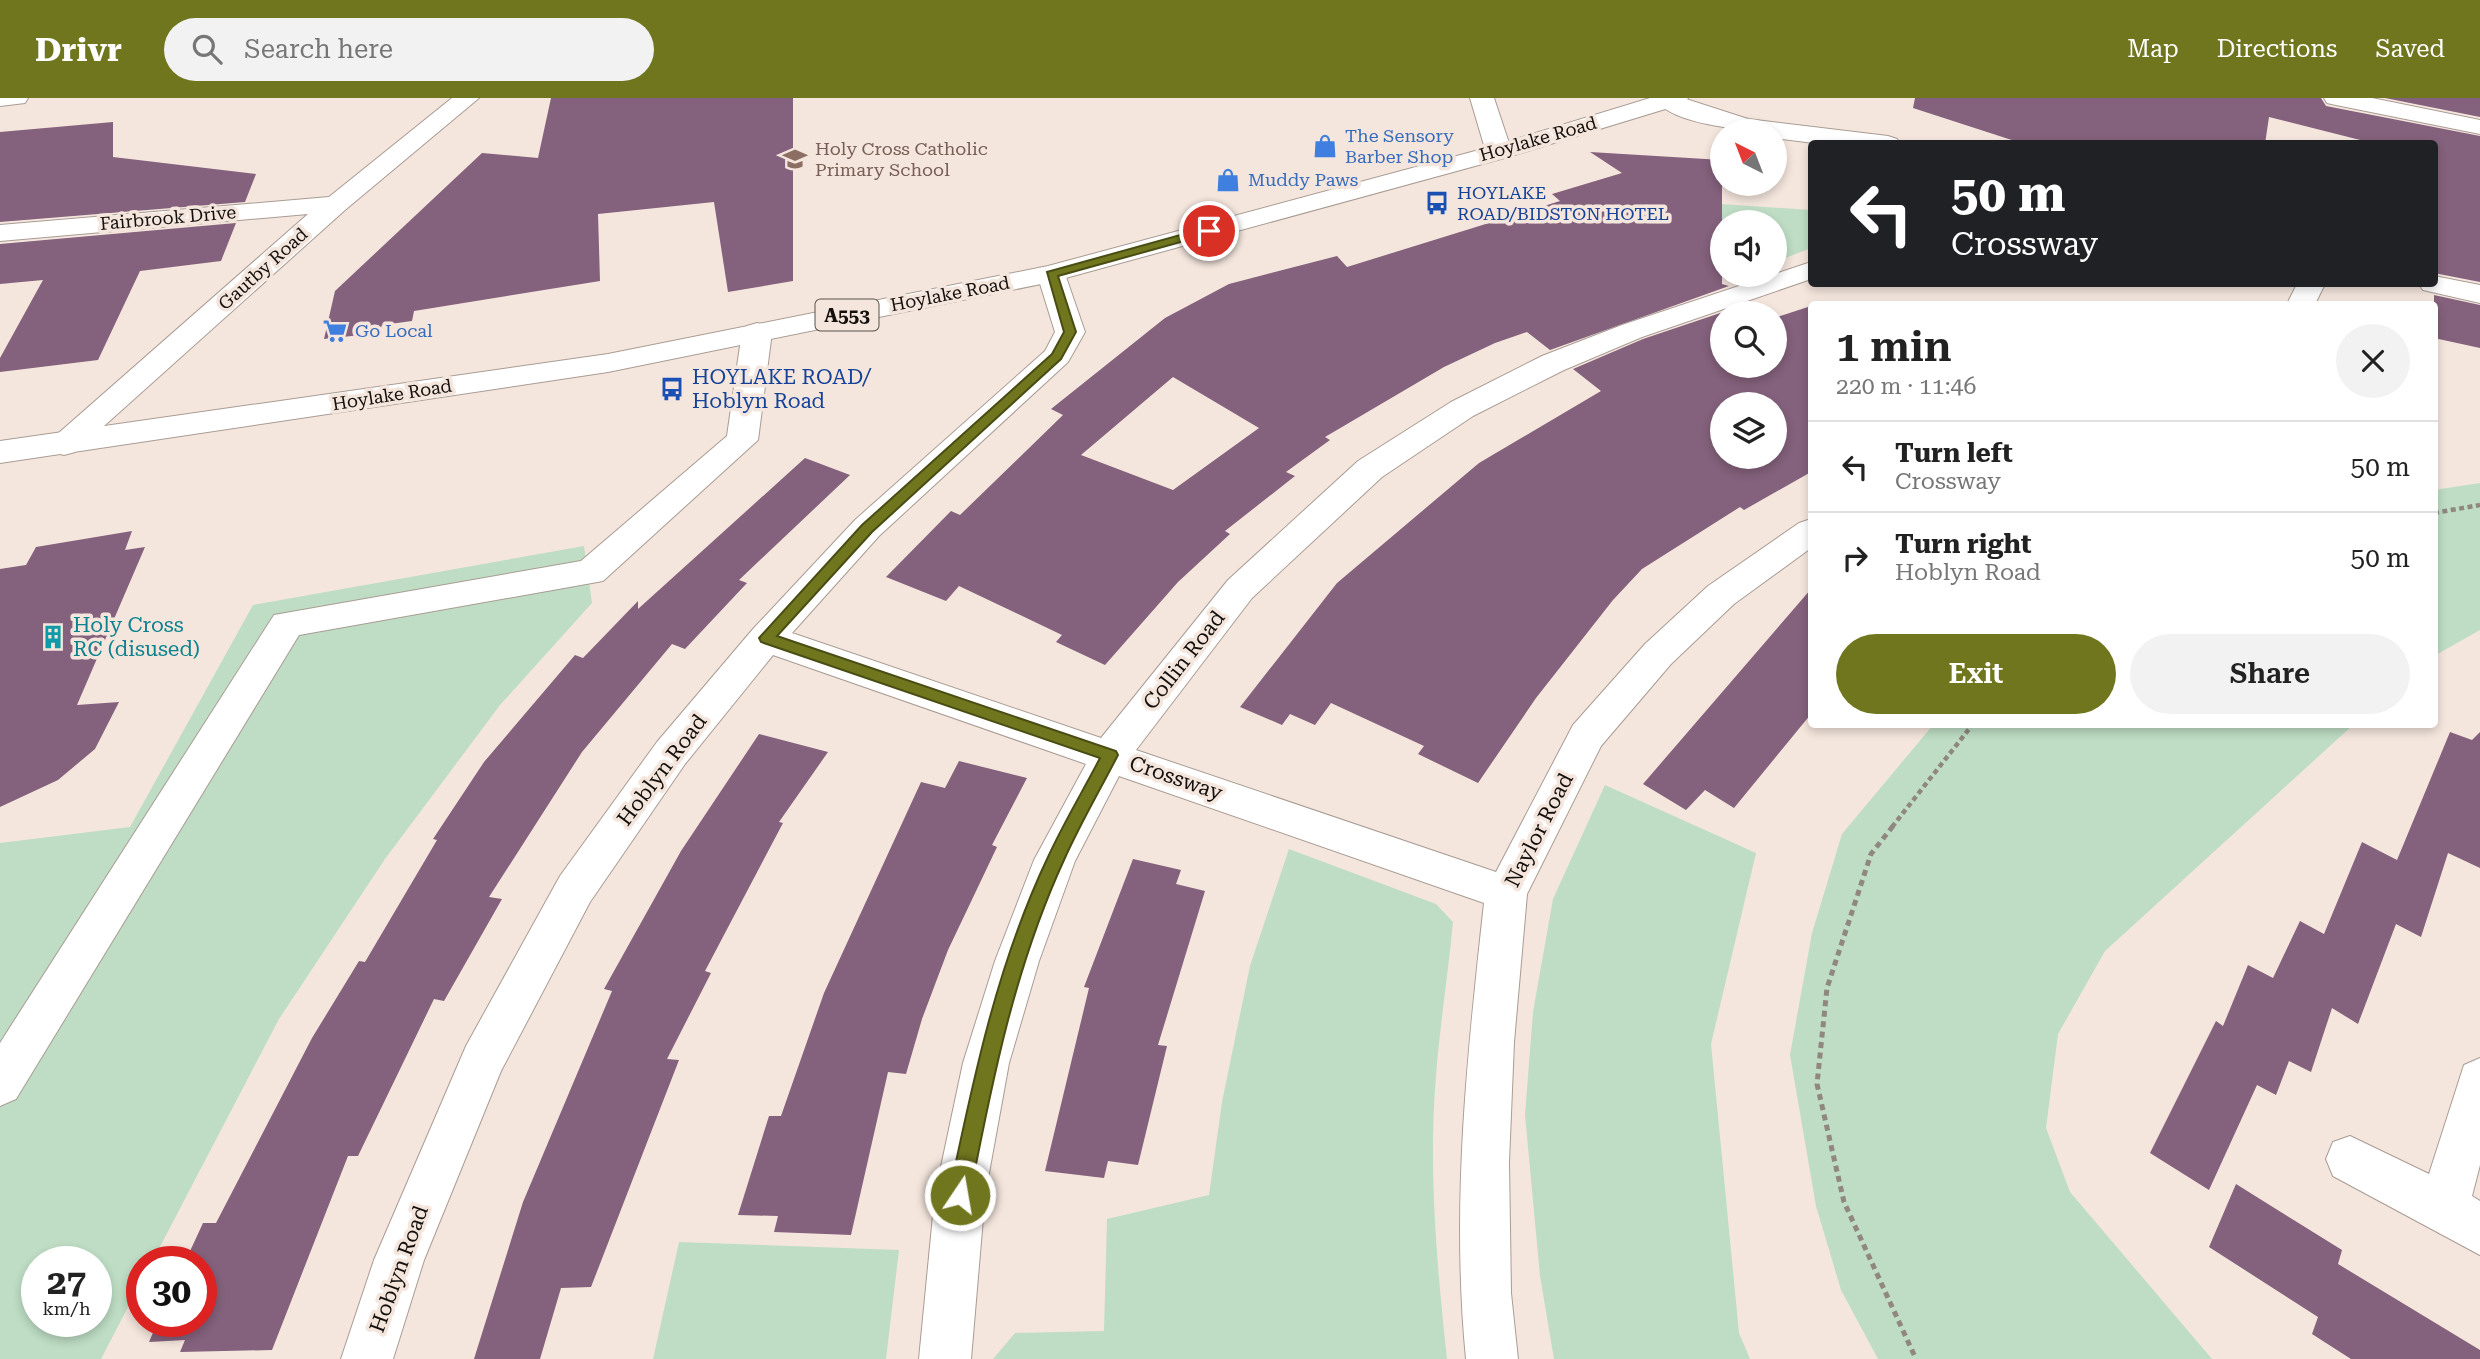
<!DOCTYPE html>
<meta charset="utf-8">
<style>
body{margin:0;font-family:"Roboto Serif",serif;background:#f2f2f2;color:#222;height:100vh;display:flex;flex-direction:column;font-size:26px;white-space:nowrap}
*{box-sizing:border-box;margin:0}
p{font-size:23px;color:#767676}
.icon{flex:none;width:38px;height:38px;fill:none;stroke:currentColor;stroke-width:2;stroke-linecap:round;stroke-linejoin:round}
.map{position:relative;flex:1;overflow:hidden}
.sheet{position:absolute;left:1808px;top:203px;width:630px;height:427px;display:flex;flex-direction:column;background:#fff;border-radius:7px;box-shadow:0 4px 10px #0003}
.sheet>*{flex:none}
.hud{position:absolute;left:1808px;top:42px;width:630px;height:147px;border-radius:7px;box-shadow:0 4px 10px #0003;background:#202124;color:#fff;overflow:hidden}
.needle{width:46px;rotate:318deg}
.controls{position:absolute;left:1710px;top:21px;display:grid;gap:14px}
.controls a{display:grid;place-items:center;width:77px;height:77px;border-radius:50%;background:#fff;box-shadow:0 4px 10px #0003;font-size:35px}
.speed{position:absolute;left:21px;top:1148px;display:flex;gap:14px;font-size:35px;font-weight:700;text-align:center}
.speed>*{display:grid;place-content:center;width:91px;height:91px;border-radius:50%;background:#fff;box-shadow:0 4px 10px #0003;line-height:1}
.speed small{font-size:18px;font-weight:400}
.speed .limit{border:10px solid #d22;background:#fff;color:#111}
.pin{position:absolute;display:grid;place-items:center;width:60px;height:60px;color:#fff;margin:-30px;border:4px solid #fff;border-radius:50%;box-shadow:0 2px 7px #0007}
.me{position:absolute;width:77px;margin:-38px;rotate:12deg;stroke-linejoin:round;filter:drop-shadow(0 0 5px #0008)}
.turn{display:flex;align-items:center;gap:24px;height:147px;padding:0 28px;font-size:32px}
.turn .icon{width:91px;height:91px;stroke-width:2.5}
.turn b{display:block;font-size:49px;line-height:60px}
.round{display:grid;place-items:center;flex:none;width:74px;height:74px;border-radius:37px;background:#f2f2f2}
.summary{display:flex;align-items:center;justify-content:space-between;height:119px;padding:0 28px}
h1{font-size:42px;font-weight:600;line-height:52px}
.action{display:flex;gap:14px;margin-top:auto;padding:14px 28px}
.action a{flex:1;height:80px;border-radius:42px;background:#70761e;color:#fff;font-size:28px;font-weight:600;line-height:80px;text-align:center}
.action a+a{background:#f2f2f2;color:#222}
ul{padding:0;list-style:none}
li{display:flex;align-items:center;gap:21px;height:91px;padding:0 28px;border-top:2px solid #e0e0e0}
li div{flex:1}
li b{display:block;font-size:26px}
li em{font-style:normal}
header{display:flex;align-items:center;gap:42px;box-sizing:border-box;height:98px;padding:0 35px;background:#70761e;color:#fff}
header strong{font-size:33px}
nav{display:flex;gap:38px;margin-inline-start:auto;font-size:24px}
.search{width:490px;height:63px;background:#f2f2f2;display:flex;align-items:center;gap:18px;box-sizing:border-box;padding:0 24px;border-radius:38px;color:#767676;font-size:26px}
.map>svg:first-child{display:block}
.green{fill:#beddc4;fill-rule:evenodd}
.building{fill:#84617c;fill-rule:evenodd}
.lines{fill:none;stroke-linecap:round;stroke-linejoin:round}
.minor-casing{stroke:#a99c94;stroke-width:2}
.major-casing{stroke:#a99c94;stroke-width:2}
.path-far1{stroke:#908781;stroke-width:4.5;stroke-dasharray:5 3.5;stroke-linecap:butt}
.path{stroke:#908781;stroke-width:5;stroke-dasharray:6 4.5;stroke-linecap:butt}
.minor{fill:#fff;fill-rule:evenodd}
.major{fill:#fff;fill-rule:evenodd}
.route{fill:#70761e;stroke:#494d14;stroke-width:2}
.labels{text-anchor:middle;stroke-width:7;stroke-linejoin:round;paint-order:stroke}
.far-shop-label{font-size:18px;fill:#366cbe;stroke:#f4e6dd;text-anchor:start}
.far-street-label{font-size:18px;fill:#130f0c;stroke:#f4e6dd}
.far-education-label{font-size:18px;fill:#785e54;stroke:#f4e6dd;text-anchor:start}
.far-transit-label{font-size:18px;fill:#164399;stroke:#f4e6dd;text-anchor:start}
.shield{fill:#f4e6dd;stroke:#56504b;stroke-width:2}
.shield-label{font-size:19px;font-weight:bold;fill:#130f0c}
.transit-label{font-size:21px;fill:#164399;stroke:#f4e6dd;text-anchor:start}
.culture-label{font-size:21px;fill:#0d838f;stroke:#f4e6dd;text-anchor:start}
.street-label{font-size:21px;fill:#130f0c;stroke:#f4e6dd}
</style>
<header>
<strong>Drivr</strong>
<div class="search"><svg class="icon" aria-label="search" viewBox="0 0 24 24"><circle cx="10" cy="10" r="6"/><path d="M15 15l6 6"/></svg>Search here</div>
<nav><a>Map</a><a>Directions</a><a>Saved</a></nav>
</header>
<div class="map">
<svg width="2480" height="1261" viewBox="0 0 2480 1261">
<rect width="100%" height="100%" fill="#f4e6dd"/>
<path class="green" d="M 1678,103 L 1811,112 L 1811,150 L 1775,164 L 1774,124 L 1722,124 Z
M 2480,385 L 2480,532 L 2434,558 L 2434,392 Z
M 584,448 L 592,505 L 500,607 L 385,761 L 279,921 L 152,1164 L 142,1164 L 142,1182 L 101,1261 L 0,1261 L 0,745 L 130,729 L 253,507 ZM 37,1164 L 96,1164 L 96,1223 L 37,1223 Z
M 1933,627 L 2353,627 L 2105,853 L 2058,936 L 2046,1030 L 2070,1094 L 2212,1261 L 1878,1261 L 1841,1192 L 1816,1108 L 1790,957 L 1812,835 L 1842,736 Z
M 1605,687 L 1756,755 L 1711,946 L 1739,1235 L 1750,1261 L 1554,1261 L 1540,1178 L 1525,1017 L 1533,914 L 1553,801 Z
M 1289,751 L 1436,806 L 1453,824 C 1448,876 1440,927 1436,978 C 1428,1072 1437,1168 1447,1261 L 993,1261 L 1015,1235 L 1104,1233 L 1107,1121 L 1209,1097 L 1222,1004 L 1250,868 Z
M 679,1144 L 899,1152 L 886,1261 L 653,1261 Z"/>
<path class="building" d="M 551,0 L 793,0 L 793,183 L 728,194 L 714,104 L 598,116 L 600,183 L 414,213 L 412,223 L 382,227 L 379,235 L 324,241 L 335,193 L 482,55 L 538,60 Z
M 1915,0 L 2321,0 L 2326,8 L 2480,38 L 2480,184 L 2434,175 L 2434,46 L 2376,46 L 2269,19 L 2265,46 L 2024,46 L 1913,10 Z
M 2385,0 L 2480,0 L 2480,19 Z
M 113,24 L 113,59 L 256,76 L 245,104 L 0,124 L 0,34 Z
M 1590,54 L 1722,62 L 1722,186 L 1729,188 L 1550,252 L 1527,234 L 1495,245 L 1444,269 L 1325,339 L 1330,342 L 1286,374 L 1295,378 L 1225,433 L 1230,436 L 1178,484 L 1105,567 L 1056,544 L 1062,537 L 959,488 L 946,503 L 886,479 L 951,413 L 960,417 L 1063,317 L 1051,311 L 1165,220 L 1229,186 L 1337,158 L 1347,169 L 1560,103 L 1552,96 L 1622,75 ZM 1173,279 L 1259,330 L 1173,392 L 1081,357 Z
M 236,125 L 221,163 L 140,173 L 98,262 L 0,274 L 0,260 L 43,182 L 0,186 L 0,146 Z
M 2434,197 L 2480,207 L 2480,250 L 2434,240 Z
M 1750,205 L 1763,215 L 1722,215 L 1722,268 L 1774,268 L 1774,220 L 1811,208 L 1811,374 L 1744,412 L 1740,409 L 1642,471 L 1613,502 L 1536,600 L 1478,685 L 1418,656 L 1424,648 L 1331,605 L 1315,627 L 1290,616 L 1282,627 L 1240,609 L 1337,485 L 1479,365 L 1601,293 L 1573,271 L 1643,241 ZM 1722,306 L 1774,306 L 1774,359 L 1722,359 Z
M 805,360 L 850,377 L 739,482 L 747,485 L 685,551 L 672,546 L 582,654 L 489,799 L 502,801 L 444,903 L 434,901 L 358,1058 L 348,1058 L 272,1252 L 180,1254 L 185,1242 L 149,1244 L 158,1223 L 201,1223 L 201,1164 L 185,1164 L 203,1125 L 216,1125 L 312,940 L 359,863 L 365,864 L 437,742 L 433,741 L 484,664 L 575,557 L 583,560 L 638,503 L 638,511 Z
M 132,433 L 125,452 L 145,449 L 77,607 L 119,604 L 95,651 L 58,682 L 0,709 L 0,471 L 26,467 L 36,449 Z
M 1811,491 L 1811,616 L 1734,710 L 1705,692 L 1686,712 L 1643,686 Z
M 2450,634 L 2472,642 L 2480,634 L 2480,770 L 2448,755 L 2421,839 L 2396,826 L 2358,926 L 2332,910 L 2311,974 L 2289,963 L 2276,997 L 2257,987 L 2209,1092 L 2150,1055 L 2216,923 L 2223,928 L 2248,867 L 2273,880 L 2300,823 L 2324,836 L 2362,744 L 2397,762 Z
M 759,636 L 828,654 L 779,724 L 783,725 L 705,873 L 711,875 L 667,961 L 679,962 L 591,1189 L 561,1190 L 540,1261 L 474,1261 L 523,1104 L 612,893 L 604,891 L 681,753 Z
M 959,663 L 1027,680 L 992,747 L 997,749 L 948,852 L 922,921 L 906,976 L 888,974 L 851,1137 L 774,1134 L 778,1118 L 738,1117 L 769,1018 L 781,1018 L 824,895 L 921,684 L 945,690 Z
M 1133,761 L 1181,772 L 1176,786 L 1205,793 L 1158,947 L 1167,948 L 1138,1067 L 1108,1063 L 1104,1080 L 1045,1073 L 1089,890 L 1084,889 Z
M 2236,1086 L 2342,1152 L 2338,1166 L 2480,1252 L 2480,1261 L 2351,1261 L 2312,1236 L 2318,1219 L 2209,1149 Z"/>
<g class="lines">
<g class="minor-casing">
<path id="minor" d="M 0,0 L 28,0 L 25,5 L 0,8 Z
M 452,0 L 479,0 L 345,112 L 75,354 L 64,357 L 53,354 L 48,347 L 53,340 L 308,116 L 0,143 L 0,127 L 329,99 Z
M 1470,0 L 1494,0 L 1512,54 L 1508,59 L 1490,59 L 1486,54 Z
M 1659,0 L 1683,0 L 1748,21 L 1888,38 L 1897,41 L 1900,46 L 1822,46 L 1774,40 L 1774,33 C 1747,33 1674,27 1657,3 Z
M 2324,0 L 2372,0 L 2480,22 L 2480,36 L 2336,7 L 2327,5 Z
M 1811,164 L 1811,181 L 1642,239 L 1564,272 L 1473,318 L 1382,379 L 1252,500 L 1136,652 L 1496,774 L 1573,627 L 1645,546 L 1708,488 L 1799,425 L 1811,421 L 1811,450 L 1734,506 L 1671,566 L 1601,648 L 1527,796 L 1514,944 L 1509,1064 L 1511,1195 L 1518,1261 L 1466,1261 C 1451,1109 1467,957 1484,805 L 1119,678 L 1075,763 L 1039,863 L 1009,965 L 985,1097 L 971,1261 L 919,1261 L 935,1097 L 963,965 L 995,863 L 1034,762 L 1086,666 L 773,557 L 685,666 L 590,804 L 501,973 L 424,1162 L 393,1261 L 341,1261 L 374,1162 L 466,948 L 560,778 L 657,644 L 753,531 L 855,422 L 1045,253 L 1055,234 L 1037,176 L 1041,170 L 1051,168 L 1061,170 L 1065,176 L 1085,234 L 1068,264 L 879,438 L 792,535 L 1101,640 L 1228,482 L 1358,363 L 1451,304 L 1542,258 L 1622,227 Z
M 2434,178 L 2480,187 L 2480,205 L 2423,192 L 2419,186 L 2434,186 Z
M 2297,186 L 2325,186 L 2315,206 L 2287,206 Z
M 757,225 L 767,228 L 772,234 L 758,342 L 603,483 L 299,537 L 16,1001 L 0,1008 L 0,945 L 274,517 L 581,463 L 727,338 L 742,234 L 747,228 Z
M 2480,960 L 2480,1067 L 2472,1098 L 2480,1103 L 2480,1157 L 2333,1078 L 2326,1061 L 2333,1044 L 2350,1038 L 2429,1076 L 2464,967 Z"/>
</g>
<g class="major-casing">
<path id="major" d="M 1650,0 L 1688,0 L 1685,5 L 1508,59 L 1051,184 L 608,274 L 0,365 L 0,343 L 608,256 L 1048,168 L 1490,49 Z"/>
</g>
<path class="path-far1" d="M 2434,415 L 2480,407
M 1892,729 L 1973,626"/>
<path class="path" d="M 1893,728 L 1871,756 L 1827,890 L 1817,986 L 1844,1104 L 1916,1261"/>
<use href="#minor" class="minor"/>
<use href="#major" class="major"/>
</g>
<path class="route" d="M 1209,129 L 1215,133 L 1213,135 L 1058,178 L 1076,234 L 1061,261 L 872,434 L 777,538 L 1116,653 L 1118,657 C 1100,692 1080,726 1064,762 C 1015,868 992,983 970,1097 L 967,1104 L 960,1107 L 952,1104 L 949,1097 C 973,982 997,866 1048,759 C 1063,726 1083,693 1100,660 L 761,544 L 759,540 L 862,427 L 1052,256 L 1064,234 L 1047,174 Z"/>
<defs>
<g id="shop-bare" transform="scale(1.89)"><path d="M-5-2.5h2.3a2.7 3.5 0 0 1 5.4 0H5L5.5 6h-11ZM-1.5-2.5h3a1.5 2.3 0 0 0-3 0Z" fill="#3f7fe0" stroke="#f4e6dd" stroke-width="2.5" paint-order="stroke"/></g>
<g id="school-bare" transform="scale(1.89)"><path d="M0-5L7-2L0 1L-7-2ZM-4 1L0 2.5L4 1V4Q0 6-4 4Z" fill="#8d6e63" stroke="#f4e6dd" stroke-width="2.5" paint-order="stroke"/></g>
<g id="bus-bare" transform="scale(1.89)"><path d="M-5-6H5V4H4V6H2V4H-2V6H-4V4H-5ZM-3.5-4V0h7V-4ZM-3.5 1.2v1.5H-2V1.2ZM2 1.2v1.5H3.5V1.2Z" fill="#1a4fb4" stroke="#f4e6dd" stroke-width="2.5" paint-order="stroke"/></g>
<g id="supermarket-bare" transform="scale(1.89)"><path d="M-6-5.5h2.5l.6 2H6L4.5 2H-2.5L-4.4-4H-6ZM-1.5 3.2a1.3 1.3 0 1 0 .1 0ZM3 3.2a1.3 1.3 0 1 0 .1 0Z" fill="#3f7fe0" stroke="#f4e6dd" stroke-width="2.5" paint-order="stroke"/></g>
<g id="building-bare" transform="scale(1.89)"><path d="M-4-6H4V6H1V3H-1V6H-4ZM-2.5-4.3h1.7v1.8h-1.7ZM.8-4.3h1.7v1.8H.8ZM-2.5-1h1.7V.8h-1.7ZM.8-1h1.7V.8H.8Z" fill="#0f9aa8" stroke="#f4e6dd" stroke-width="2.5" paint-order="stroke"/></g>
</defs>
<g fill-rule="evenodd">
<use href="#shop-bare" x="1325" y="48"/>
<use href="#school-bare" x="795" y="61"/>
<use href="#shop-bare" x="1228" y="82"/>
<use href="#bus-bare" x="1437" y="105"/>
<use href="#supermarket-bare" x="335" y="233"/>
<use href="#bus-bare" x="672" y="291"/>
<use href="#building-bare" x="53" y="539"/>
</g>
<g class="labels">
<g class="far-shop-label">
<text x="1345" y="44">The Sensory<tspan x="1345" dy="21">Barber Shop</tspan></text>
<text x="1248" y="88">Muddy Paws</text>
<text x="355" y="239">Go Local</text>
</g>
<g class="far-street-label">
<text transform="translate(1538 41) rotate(-16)" y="6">Hoylake Road</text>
<text transform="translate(168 120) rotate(-5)" y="6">Fairbrook Drive</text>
<text transform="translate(263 171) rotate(-42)" y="6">Gautby Road</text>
<text transform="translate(950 196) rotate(-11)" y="6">Hoylake Road</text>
<text transform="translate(392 297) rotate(-9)" y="6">Hoylake Road</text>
</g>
<g class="far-education-label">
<text x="815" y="57">Holy Cross Catholic<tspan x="815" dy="21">Primary School</tspan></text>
</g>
<g class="far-transit-label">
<text x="1457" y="101">HOYLAKE<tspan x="1457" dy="21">ROAD/BIDSTON HOTEL</tspan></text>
</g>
<rect class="shield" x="815.5" y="201.5" width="63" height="31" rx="5"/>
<g class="shield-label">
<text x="847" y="224">A553</text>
</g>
<g class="transit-label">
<text x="692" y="286">HOYLAKE ROAD/<tspan x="692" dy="24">Hoblyn Road</tspan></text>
</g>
<g class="culture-label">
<text x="73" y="534">Holy Cross<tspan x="73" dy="24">RC (disused)</tspan></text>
</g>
<g class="street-label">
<text transform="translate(1184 562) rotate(-52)" y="7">Collin Road</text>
<text transform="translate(662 672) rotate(-53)" y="7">Hoblyn Road</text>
<text transform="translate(1176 680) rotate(19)" y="7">Crossway</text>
<text transform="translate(1539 732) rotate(-63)" y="7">Naylor Road</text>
<text transform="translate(399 1171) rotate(-70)" y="7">Hoblyn Road</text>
</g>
</g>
</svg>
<div class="controls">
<a><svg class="needle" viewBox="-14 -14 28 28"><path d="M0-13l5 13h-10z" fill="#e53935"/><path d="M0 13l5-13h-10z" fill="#767676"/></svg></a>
<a><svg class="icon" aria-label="sound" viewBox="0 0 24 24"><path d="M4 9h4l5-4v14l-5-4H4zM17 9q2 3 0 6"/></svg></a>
<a><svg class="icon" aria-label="search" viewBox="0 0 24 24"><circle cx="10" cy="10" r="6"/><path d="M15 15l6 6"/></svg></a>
<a><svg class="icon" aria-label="layers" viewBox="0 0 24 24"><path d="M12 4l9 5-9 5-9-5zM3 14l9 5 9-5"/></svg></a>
</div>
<div class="speed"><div>27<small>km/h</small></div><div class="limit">30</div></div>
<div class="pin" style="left:1209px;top:133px;background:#d93025"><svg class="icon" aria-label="arrive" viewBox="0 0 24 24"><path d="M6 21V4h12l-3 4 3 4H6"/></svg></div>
<svg class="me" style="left:960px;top:1097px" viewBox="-20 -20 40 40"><circle r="17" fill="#70761e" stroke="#fff" stroke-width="3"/><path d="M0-11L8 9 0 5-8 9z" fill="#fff"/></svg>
<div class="hud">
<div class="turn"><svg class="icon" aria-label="left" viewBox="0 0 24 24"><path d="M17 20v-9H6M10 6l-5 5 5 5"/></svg><div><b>50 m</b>Crossway</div></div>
</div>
<section class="sheet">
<div class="summary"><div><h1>1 min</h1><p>220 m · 11:46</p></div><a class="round"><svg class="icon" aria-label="close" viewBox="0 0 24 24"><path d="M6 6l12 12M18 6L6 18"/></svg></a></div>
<ul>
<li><svg class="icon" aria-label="left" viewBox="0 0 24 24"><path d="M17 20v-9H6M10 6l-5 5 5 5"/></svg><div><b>Turn left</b><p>Crossway</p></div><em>50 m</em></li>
<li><svg class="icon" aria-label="right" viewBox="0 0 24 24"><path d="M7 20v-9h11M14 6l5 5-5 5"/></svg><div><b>Turn right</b><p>Hoblyn Road</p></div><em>50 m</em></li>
</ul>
<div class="action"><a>Exit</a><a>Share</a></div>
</section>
</div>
